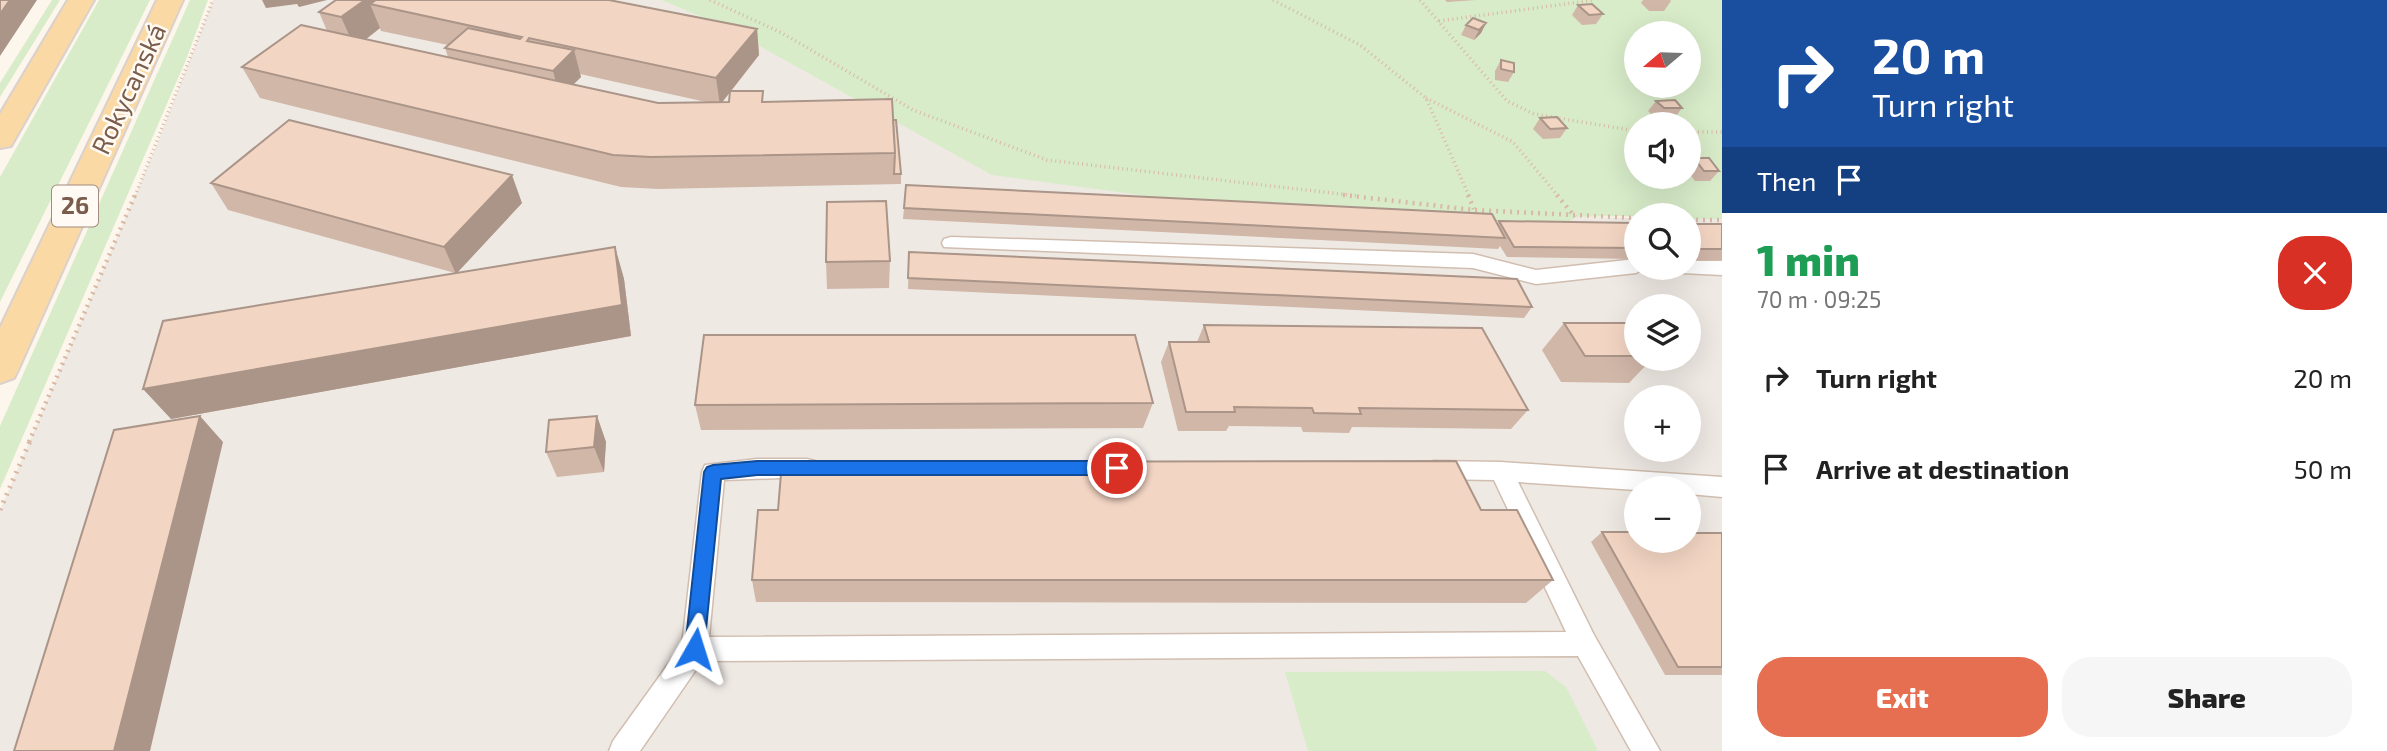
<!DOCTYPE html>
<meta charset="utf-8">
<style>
body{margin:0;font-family:"Exo 2",sans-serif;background:#f6f6f6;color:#222;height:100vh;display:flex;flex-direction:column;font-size:26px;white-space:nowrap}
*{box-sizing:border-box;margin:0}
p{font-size:23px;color:#767676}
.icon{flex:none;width:38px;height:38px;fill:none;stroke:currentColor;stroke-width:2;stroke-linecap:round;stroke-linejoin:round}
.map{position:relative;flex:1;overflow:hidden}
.drawer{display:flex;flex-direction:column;background:#fff;width:665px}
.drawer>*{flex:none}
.banner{background:#1a4fa0;color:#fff;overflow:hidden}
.needle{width:46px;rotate:251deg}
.controls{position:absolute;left:1624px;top:21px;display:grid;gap:14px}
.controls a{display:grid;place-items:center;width:77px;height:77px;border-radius:50%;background:#fff;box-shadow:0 7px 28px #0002;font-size:35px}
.pin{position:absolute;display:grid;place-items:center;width:60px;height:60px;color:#fff;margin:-30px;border:4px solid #fff;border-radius:50%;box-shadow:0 2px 7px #0007}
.me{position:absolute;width:77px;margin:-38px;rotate:6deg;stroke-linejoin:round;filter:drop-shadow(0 0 5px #0008)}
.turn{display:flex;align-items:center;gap:24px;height:147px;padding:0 35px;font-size:32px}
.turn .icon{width:91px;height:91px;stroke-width:2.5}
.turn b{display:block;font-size:49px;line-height:60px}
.then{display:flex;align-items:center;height:66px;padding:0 35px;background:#0003;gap:14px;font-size:26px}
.round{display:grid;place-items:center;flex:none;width:74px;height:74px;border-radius:28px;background:#f6f6f6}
.head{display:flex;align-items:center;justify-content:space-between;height:119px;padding:0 35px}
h1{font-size:42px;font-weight:800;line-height:52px;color:#1e9e55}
.primary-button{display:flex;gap:14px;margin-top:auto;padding:14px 35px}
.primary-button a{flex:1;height:80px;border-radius:28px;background:#e76f51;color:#fff;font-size:28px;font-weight:800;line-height:80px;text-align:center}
.primary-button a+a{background:#f6f6f6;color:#222}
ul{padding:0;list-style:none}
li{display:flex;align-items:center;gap:21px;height:91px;padding:0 35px}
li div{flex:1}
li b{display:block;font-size:26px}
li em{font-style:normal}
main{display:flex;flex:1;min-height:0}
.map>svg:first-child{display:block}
.industrial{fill:#efe9e4;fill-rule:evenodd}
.green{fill:#d8ecc9;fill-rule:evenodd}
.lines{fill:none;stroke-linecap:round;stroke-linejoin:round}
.lane-casing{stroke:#d1beb0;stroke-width:3}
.primary-casing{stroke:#dad1cd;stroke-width:4}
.path-far2{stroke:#d9b8a5;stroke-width:3.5;stroke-dasharray:1 3.5;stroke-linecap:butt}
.path-far1{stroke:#d9b8a5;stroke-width:4.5;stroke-dasharray:2 5;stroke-linecap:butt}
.path{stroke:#d9b8a5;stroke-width:5;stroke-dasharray:2 6;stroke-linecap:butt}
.lane{fill:#fff;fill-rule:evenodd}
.primary{fill:#fbd9a5;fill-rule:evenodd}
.wall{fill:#d1b7a8;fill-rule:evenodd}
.shaded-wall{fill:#aa9588}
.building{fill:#f3d5c3;stroke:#aa9588;stroke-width:2}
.route{fill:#1a73e8;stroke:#114b97;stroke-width:2}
.labels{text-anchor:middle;stroke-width:5;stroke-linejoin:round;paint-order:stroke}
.shield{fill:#fffaf3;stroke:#a28b7f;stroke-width:2}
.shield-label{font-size:24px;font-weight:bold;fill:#7a5c4d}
.street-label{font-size:26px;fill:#7a5c4d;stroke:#fffaf3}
</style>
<main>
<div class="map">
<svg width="1722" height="751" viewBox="0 0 1722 751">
<rect width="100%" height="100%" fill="#fdf6ec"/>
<path class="industrial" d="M 213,0 L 661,0 L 727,28 L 1576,217 L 1636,218 L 1636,268 L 1689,268 L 1689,219 L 1722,219 L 1722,751 L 0,751 L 0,510 L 157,144 ZM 1636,306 L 1689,306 L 1689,359 L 1636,359 ZM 1636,397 L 1689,397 L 1689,450 L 1636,450 ZM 1636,488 L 1689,488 L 1689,541 L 1636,541 Z"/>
<path class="green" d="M 52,0 L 60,0 L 0,97 L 0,83 Z
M 99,0 L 150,0 L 0,302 L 0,177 Z
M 190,0 L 208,0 L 186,60 L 0,489 L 0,426 Z
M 661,0 L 1722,0 L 1722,219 L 1689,219 L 1689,215 L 1576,217 L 1563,226 L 1222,206 L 992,175 L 727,28 ZM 1636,33 L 1689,33 L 1689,86 L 1636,86 ZM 1636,124 L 1689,124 L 1689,177 L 1636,177 Z
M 1545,671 L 1566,687 L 1598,751 L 1308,751 L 1285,672 Z"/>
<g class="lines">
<g class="lane-casing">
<path id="lane" d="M 951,237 L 1473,254 L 1536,270 L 1636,259 L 1636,268 L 1644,268 L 1636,273 L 1536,284 L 1473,268 L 944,247 L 942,243 L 944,239 Z
M 1689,261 L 1722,261 L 1722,275 L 1682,273 L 1680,268 L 1689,268 Z
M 757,459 L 807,459 L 815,461 L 818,468 L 815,475 L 807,477 L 724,480 L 709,637 L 1566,632 L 1494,480 L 1434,479 L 1426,477 L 1423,470 L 1426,463 L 1434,461 L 1501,462 L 1722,477 L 1722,497 L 1689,494 L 1689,488 L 1636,488 L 1636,490 L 1518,482 L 1594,635 L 1660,751 L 1631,751 L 1578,656 L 702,661 L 640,751 L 609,751 L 613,741 L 682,645 L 702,472 L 705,465 Z"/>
</g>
<g class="primary-casing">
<path id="primary" d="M 68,0 L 94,0 L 15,139 L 11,146 L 0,148 L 0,114 Z
M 157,0 L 183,0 L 19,368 L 14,378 L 0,383 L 0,328 Z"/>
</g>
<path class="path-far2" d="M 710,0 L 782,33 L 913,110 L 1047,160 L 1358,196
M 1273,0 L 1360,45 L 1426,98 L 1469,196
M 1420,0 L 1507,101 L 1534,114 L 1636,131
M 1439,21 L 1595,0
M 1426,98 L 1513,142 L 1558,196
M 1689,132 L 1722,132
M 135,196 L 213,0"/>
<path class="path-far1" d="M 1343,195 L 1474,210 L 1636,218
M 1468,195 L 1474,209
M 1557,195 L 1575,217
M 1689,220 L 1722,220
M 29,442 L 135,195"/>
<path class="path" d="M 0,510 L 30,441"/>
<use href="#lane" class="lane"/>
<use href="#primary" class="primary"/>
</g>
<path class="wall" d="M 336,0 L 757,29 L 759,55 L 731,91 L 764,101 L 893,120 L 901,174 L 901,184 L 658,189 L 621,187 L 260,98 L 242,67 L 327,31 L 319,12 ZM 380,28 L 381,31 L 448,45 L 445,48 L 448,57 L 366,39 ZM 580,74 L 706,102 L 658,103 L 573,84 L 581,77 ZM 730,92 L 729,102 L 722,102 Z
M 1445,0 L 1476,0 L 1447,2 Z
M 1643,0 L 1670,0 L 1671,1 L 1664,11 L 1649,11 L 1641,3 Z
M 1578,5 L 1603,14 L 1596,24 L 1582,25 L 1572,15 Z
M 1486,23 L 1481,33 L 1474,40 L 1461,35 L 1466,25 Z
M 1501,60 L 1514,72 L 1508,82 L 1495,80 L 1495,71 Z
M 1656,101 L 1682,108 L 1674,119 L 1656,119 L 1648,111 Z
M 1540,118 L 1567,128 L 1560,138 L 1543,139 L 1533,129 Z
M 1694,158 L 1719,171 L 1710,181 L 1695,181 L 1689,173 L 1689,164 Z
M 211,183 L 522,203 L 457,273 L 615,247 L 624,279 L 631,336 L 171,419 L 455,273 L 228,210 Z
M 906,185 L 1497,224 L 1499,221 L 1636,223 L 1636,259 L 1507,257 L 1500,246 L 1498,249 L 903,219 Z
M 1689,224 L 1722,224 L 1722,260 L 1689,260 Z
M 909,252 L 1532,307 L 1524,318 L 908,289 Z
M 890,261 L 889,288 L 827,289 L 826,262 Z
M 1564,323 L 1636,330 L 1636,359 L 1652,359 L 1629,383 L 1561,382 L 1542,350 Z
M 1204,325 L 1528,410 L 1511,429 L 1352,427 L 1349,433 L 1303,432 L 1301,427 L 1229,426 L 1226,431 L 1178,431 L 1161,362 L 1169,342 L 1197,342 Z
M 1153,403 L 1143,428 L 701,430 L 695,405 Z
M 597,416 L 606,442 L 604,472 L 557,477 L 546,452 Z
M 1481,510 L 1553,580 L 1526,603 L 756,602 L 752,580 Z
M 1602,532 L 1722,533 L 1722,675 L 1665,675 L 1591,542 Z"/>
<path class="shaded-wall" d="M 10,0 L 37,0 L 0,56 L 0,14 Z
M 262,0 L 327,0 L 299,7 L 297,4 L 266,8 Z
M 365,0 L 386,0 L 370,4 L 380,28 L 355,48 L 341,17 Z
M 1486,23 L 1481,33 L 1474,40 L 1479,30 Z
M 757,29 L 759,55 L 720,105 L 716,78 Z
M 574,50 L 581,77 L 560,98 L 553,71 Z
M 512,175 L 522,203 L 456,274 L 444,247 Z
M 615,247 L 624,279 L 631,336 L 171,419 L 143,389 Z
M 200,416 L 223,442 L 150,751 L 114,751 Z
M 597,416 L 606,442 L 604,472 L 594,447 Z"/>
<path class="building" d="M 0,0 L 10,0 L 0,14 Z
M 336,0 L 365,0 L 341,17 L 319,12 Z
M 376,0 L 609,0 L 757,29 L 716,78 L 529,38 L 527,41 L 574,50 L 553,71 L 445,48 L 468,28 L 520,39 L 522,37 L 370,4 Z
M 1592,4 L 1603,14 L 1589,15 L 1578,5 Z
M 1473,18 L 1486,23 L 1479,30 L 1466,25 Z
M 301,25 L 658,103 L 729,102 L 730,91 L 763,91 L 762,102 L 892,99 L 895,153 L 651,157 L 613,155 L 242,67 Z
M 1501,60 L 1514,63 L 1514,72 L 1501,69 Z
M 1675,100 L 1682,108 L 1664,108 L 1656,101 Z
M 1557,117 L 1567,128 L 1550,129 L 1540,118 Z
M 289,120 L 512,175 L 444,247 L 211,183 Z
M 893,120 L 896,120 L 901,174 L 894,174 L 895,153 Z
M 1694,158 L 1709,158 L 1719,171 L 1704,171 Z
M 906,185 L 1492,214 L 1505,238 L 904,208 Z
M 886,201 L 890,261 L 826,262 L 827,202 Z
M 1499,221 L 1636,223 L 1636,248 L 1514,247 Z
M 1689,224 L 1722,224 L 1722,249 L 1689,249 Z
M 615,247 L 622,305 L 143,389 L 163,321 Z
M 909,252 L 1517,279 L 1532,307 L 908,278 Z
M 1564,323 L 1632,323 L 1636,330 L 1636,356 L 1585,356 Z
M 1204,325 L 1482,328 L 1528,410 L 1359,408 L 1361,414 L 1314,413 L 1312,408 L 1234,407 L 1235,412 L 1186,412 L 1169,342 L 1209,342 Z
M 704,335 L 1135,335 L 1153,403 L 695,405 Z
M 200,416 L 114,751 L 14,751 L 114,430 Z
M 597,416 L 594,447 L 546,452 L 549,420 Z
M 1456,461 L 1481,510 L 1517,510 L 1553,580 L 752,580 L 758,510 L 778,510 L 782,462 Z
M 1602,532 L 1636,532 L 1636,541 L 1689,541 L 1689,533 L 1722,533 L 1722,667 L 1678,667 Z"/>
<path class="route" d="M 757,461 L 1117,461 L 1123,463 L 1126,468 L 1123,473 L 1117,475 L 757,475 L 721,479 L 704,649 L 702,655 L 695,658 L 688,655 L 685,649 L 704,472 L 707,467 L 713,465 Z"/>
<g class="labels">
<rect class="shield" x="52" y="185.5" width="46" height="41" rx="5"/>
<g class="shield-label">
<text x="75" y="214">26</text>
</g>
<g class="street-label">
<text transform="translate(129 89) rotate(-65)" y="9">Rokycanská</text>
</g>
</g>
</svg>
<div class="controls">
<a><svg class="needle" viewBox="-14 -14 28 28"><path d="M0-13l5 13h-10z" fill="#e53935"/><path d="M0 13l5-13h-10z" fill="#767676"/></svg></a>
<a><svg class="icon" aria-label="sound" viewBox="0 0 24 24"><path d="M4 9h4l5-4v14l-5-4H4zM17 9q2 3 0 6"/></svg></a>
<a><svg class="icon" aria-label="search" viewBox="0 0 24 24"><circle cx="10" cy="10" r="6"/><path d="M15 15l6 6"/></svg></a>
<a><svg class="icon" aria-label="layers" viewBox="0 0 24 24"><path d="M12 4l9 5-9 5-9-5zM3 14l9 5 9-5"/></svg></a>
<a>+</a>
<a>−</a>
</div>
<div class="pin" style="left:1117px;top:468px;background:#d93025"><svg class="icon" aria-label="arrive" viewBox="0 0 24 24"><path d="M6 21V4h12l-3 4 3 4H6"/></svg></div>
<svg class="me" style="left:695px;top:649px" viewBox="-20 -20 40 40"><path d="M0-17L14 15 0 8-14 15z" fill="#1a73e8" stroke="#fff" stroke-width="4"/></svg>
</div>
<section class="drawer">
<div class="banner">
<div class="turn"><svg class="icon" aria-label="right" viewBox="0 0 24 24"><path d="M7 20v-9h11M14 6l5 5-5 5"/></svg><div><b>20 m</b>Turn right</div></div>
<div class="then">Then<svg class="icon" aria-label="arrive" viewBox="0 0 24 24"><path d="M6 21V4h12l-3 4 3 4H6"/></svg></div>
</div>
<div class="head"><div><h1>1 min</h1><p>70 m · 09:25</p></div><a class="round" style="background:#d93025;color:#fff"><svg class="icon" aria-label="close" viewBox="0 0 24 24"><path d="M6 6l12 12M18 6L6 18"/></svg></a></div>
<ul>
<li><svg class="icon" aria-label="right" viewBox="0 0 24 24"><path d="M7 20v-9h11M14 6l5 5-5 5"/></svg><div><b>Turn right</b></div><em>20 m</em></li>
<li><svg class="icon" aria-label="arrive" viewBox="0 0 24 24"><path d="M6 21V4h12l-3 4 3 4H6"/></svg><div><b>Arrive at destination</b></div><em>50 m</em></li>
</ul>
<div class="primary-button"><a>Exit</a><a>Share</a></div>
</section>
</main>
